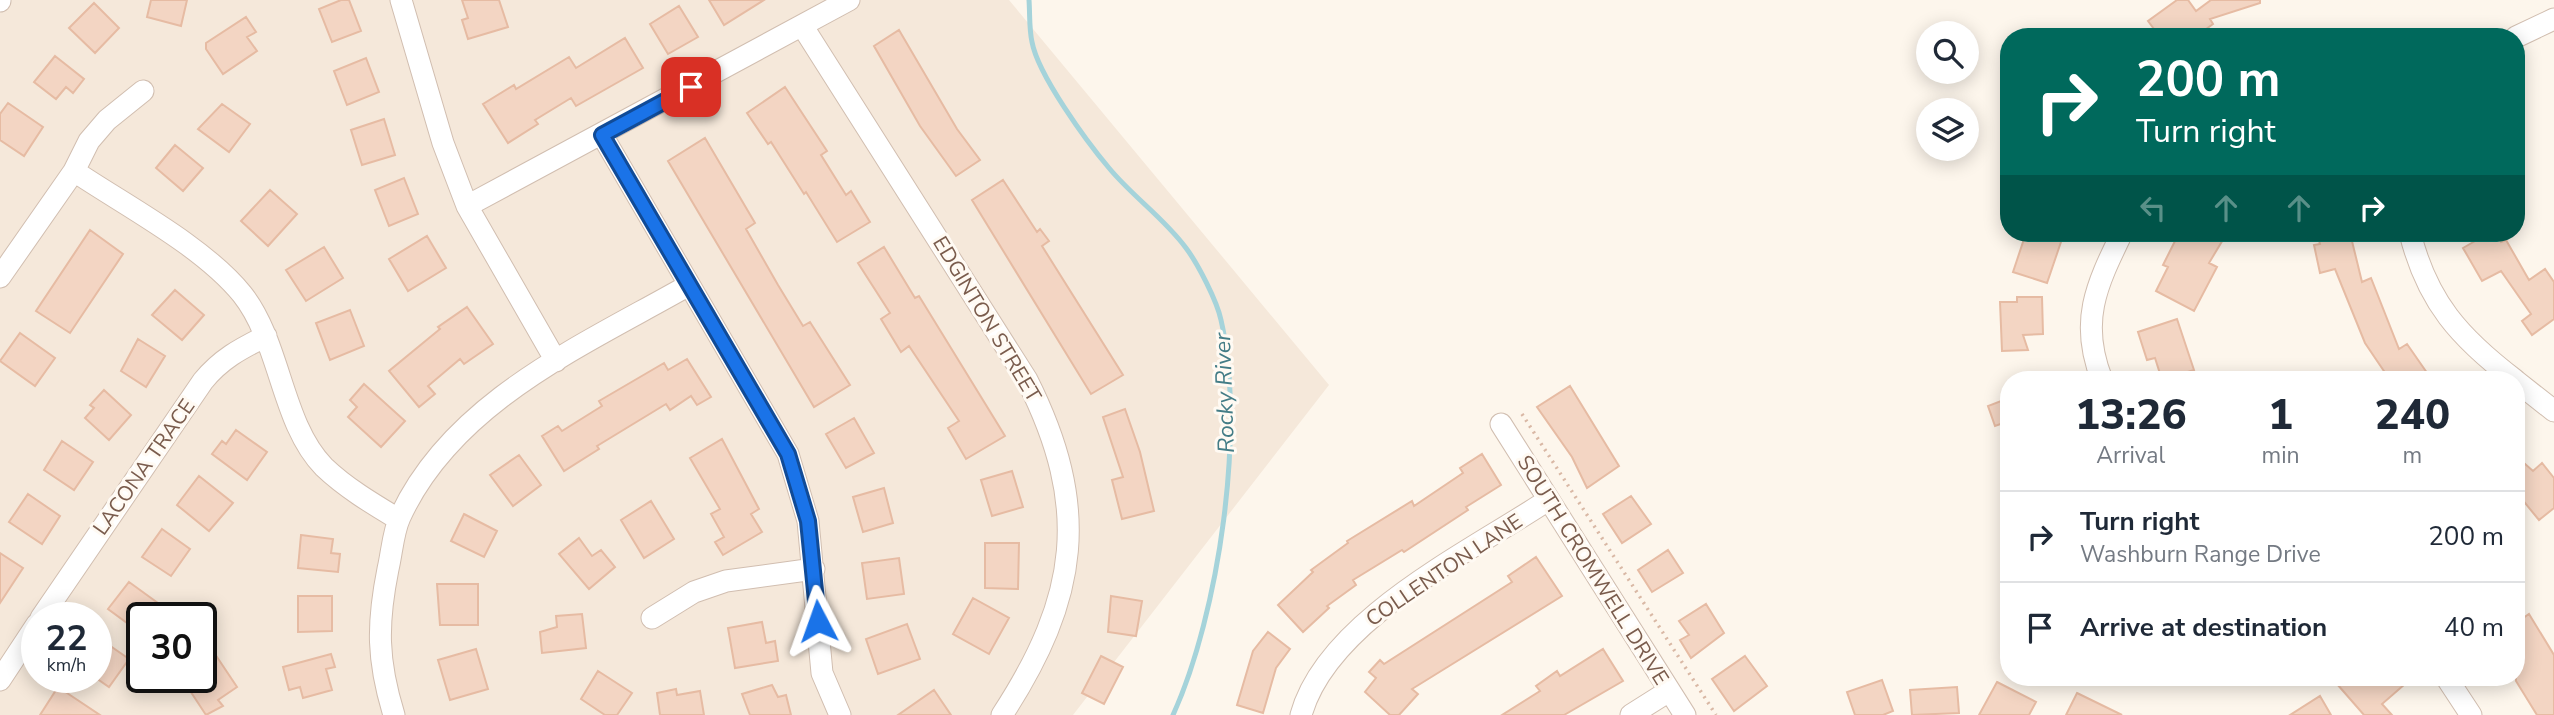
<!DOCTYPE html>
<style>
body{margin:0;font-family:"Nunito Sans",sans-serif;background:#f2f2f3;color:#1f2937;height:100vh;display:flex;flex-direction:column;font-size:26px;white-space:nowrap}
*{box-sizing:border-box;margin:0}
p{font-size:23px;color:#747a83}
.icon{flex:none;width:38px;height:38px;fill:none;stroke:currentColor;stroke-width:2;stroke-linecap:round;stroke-linejoin:round}
.map{position:relative;flex:1;overflow:hidden}
.side{position:absolute;left:2000px;top:371px;width:525px;height:315px;display:flex;flex-direction:column;background:#fff;border-radius:28px;box-shadow:0 4px 18px #0003}
.side>*{flex:none}
.hud{position:absolute;left:2000px;top:28px;width:525px;height:214px;border-radius:28px;box-shadow:0 4px 18px #0003;background:#00695c;color:#fff;overflow:hidden}
.buttons{position:absolute;left:1916px;top:21px;display:grid;gap:14px}
.buttons a{display:grid;place-items:center;width:63px;height:63px;border-radius:50%;background:#fff;box-shadow:0 4px 18px #0003;font-size:35px}
.speed{position:absolute;left:21px;top:602px;display:flex;gap:14px;font-size:35px;font-weight:700;text-align:center}
.speed>*{display:grid;place-content:center;width:91px;height:91px;border-radius:50%;background:#fff;box-shadow:0 4px 18px #0003;line-height:1}
.speed small{font-size:18px;font-weight:400}
.speed .limit{border:4px solid #111;border-radius:10px;background:#fff;color:#111}
.pin{position:absolute;display:grid;place-items:center;width:60px;height:60px;color:#fff;margin:-30px;border-radius:14px;box-shadow:0 4px 10px #0006}
.me{position:absolute;width:77px;margin:-38px;rotate:356deg;stroke-linejoin:round;filter:drop-shadow(0 0 5px #0008)}
.turn{display:flex;align-items:center;gap:24px;height:147px;padding:0 21px;font-size:32px}
.turn .icon{width:91px;height:91px;stroke-width:2.5}
.turn b{display:block;font-size:49px;line-height:60px}
.lanes{display:flex;align-items:center;height:66px;padding:0 21px;background:#0003;justify-content:center;gap:35px;direction:ltr}
.lanes .off{opacity:.35}
.eta{display:flex;justify-content:space-evenly;align-items:center;height:119px;text-align:center}
.eta b{font-size:42px;font-weight:800;line-height:49px}
ul{padding:0;list-style:none}
li{display:flex;align-items:center;gap:21px;height:91px;padding:0 21px;border-top:2px solid #e0e1e3}
li div{flex:1}
li b{display:block;font-size:26px}
li em{font-style:normal}
.map>svg:first-child{display:block}
.residential{fill:#f5e8da;fill-rule:evenodd}
.lines{fill:none;stroke-linecap:round;stroke-linejoin:round}
.stream{stroke:#a5d3da;stroke-width:5}
.building{fill:#f3d5c3;stroke:#e6bba3;stroke-width:2}
.minor-casing{stroke:#d1beb0;stroke-width:23}
.path{stroke:#d9b8a5;stroke-width:3.5;stroke-dasharray:2 5;stroke-linecap:butt}
.minor{stroke:#fff;stroke-width:21}
.route-casing{stroke:#114b97;stroke-width:18}
.route{stroke:#1a73e8;stroke-width:12}
.labels{text-anchor:middle;stroke-width:6;stroke-linejoin:round;paint-order:stroke}
.street-label{font-size:21px;fill:#7a5c4d;stroke:#fffaf3}
.water-label{font-size:23px;font-style:italic;fill:#437c86;stroke:#fffaf3}
</style>
<div class="map">
<svg width="2554" height="715" viewBox="0 0 2554 715">
<rect width="100%" height="100%" fill="#fdf6ec"/>
<path class="residential" d="M 0,0 L 1009,0 L 1329,385 L 1073,715 L 0,715 ZM 37,618 L 96,618 L 96,677 L 37,677 ZM 142,618 L 201,618 L 201,677 L 142,677 Z"/>
<g class="lines">
<path class="stream" d="M 1029,0 C 1030,14 1029,29 1032,42 C 1038,75 1087,142 1109,168 C 1133,197 1164,218 1186,248 C 1198,264 1217,301 1221,320 C 1246,428 1219,614 1173,715"/>
</g>
<path class="building" d="M 151,0 L 187,0 L 181,26 L 147,17 Z
M 341,0 L 349,0 L 361,31 L 332,42 L 319,9 Z
M 462,0 L 499,0 L 508,27 L 468,39 L 462,20 L 468,18 Z
M 709,0 L 764,0 L 724,25 Z
M 2177,0 L 2188,0 L 2196,11 L 2211,0 L 2260,0 L 2260,3 L 2210,19 L 2213,24 L 2195,37 L 2160,37 L 2148,21 Z
M 94,3 L 119,28 L 95,53 L 69,28 Z
M 679,6 L 698,37 L 668,54 L 650,24 Z
M 246,17 L 256,32 L 247,37 L 257,51 L 223,74 L 206,49 L 206,43 Z
M 899,30 L 957,129 L 980,160 L 956,176 L 920,126 L 874,46 Z
M 625,38 L 643,68 L 576,106 L 571,98 L 535,120 L 538,124 L 508,143 L 483,104 L 514,85 L 516,89 L 569,57 L 576,68 Z
M 55,56 L 84,79 L 73,93 L 66,87 L 56,99 L 34,82 Z
M 366,58 L 379,92 L 347,105 L 334,71 Z
M 785,87 L 827,151 L 821,155 L 846,195 L 851,191 L 870,222 L 837,242 L 806,192 L 804,194 L 771,142 L 768,144 L 747,113 Z
M 8,103 L 43,127 L 24,156 L 0,140 L 0,114 Z
M 222,104 L 250,124 L 229,152 L 198,129 Z
M 384,119 L 395,155 L 362,165 L 351,130 Z
M 705,138 L 755,223 L 746,229 L 778,285 L 803,326 L 810,322 L 850,385 L 814,407 L 668,161 Z
M 175,145 L 203,168 L 183,191 L 156,168 Z
M 404,178 L 418,214 L 389,226 L 375,190 Z
M 1003,180 L 1037,232 L 1040,229 L 1049,241 L 1042,246 L 1123,375 L 1091,394 L 972,200 Z
M 270,190 L 297,214 L 268,246 L 241,221 Z
M 90,230 L 123,254 L 70,333 L 36,311 Z
M 2026,233 L 2044,233 L 2062,239 L 2047,283 L 2013,272 Z
M 2179,233 L 2227,233 L 2209,263 L 2217,267 L 2194,311 L 2156,291 L 2168,267 L 2163,265 Z
M 2317,233 L 2350,233 L 2362,282 L 2371,278 L 2399,349 L 2407,344 L 2432,380 L 2390,380 L 2365,343 L 2335,269 L 2320,273 L 2314,245 L 2320,244 Z
M 2489,233 L 2496,233 L 2501,242 L 2506,240 L 2529,280 L 2545,269 L 2554,282 L 2554,319 L 2532,335 L 2522,321 L 2531,314 L 2501,271 L 2482,281 L 2463,248 Z
M 427,236 L 446,268 L 408,291 L 389,259 Z
M 324,247 L 343,278 L 306,301 L 286,270 Z
M 884,247 L 915,298 L 919,296 L 1005,436 L 966,459 L 948,428 L 959,421 L 909,346 L 901,352 L 881,319 L 890,313 L 858,263 Z
M 175,290 L 204,315 L 182,340 L 152,315 Z
M 2017,297 L 2042,297 L 2043,334 L 2023,335 L 2028,350 L 2002,351 L 2000,302 L 2017,302 Z
M 467,307 L 493,344 L 464,364 L 460,359 L 428,386 L 435,394 L 419,407 L 389,371 L 440,329 L 438,327 Z
M 350,310 L 364,346 L 330,360 L 316,323 Z
M 2177,319 L 2194,370 L 2162,380 L 2155,358 L 2147,360 L 2138,332 Z
M 20,333 L 55,358 L 35,386 L 0,361 Z
M 138,339 L 165,356 L 146,387 L 121,371 Z
M 687,359 L 711,397 L 697,405 L 691,396 L 670,410 L 666,404 L 597,446 L 599,449 L 564,471 L 542,436 L 558,426 L 562,431 L 602,406 L 599,401 L 664,363 L 668,370 Z
M 364,384 L 405,421 L 381,447 L 348,417 L 357,407 L 350,400 Z
M 1570,386 L 1619,466 L 1587,488 L 1572,457 L 1537,407 Z
M 104,390 L 131,415 L 109,440 L 85,418 L 94,408 L 90,405 Z
M 2009,398 L 2009,421 L 1995,426 L 1988,406 Z
M 1125,409 L 1140,452 L 1154,511 L 1122,519 L 1112,480 L 1123,477 L 1103,417 Z
M 854,418 L 874,453 L 846,468 L 826,434 Z
M 236,430 L 267,452 L 247,480 L 212,454 L 222,441 L 226,444 Z
M 722,439 L 759,509 L 751,514 L 762,532 L 723,555 L 715,542 L 724,537 L 711,514 L 720,509 L 690,458 Z
M 62,441 L 93,462 L 74,490 L 44,470 Z
M 1482,454 L 1501,485 L 1466,507 L 1468,510 L 1404,552 L 1402,550 L 1353,580 L 1356,585 L 1327,606 L 1329,608 L 1303,632 L 1278,605 L 1313,572 L 1311,570 L 1348,543 L 1347,541 L 1412,501 L 1414,506 L 1463,473 L 1460,468 Z
M 519,455 L 541,485 L 513,506 L 490,475 Z
M 2516,456 L 2533,471 L 2542,463 L 2554,478 L 2554,508 L 2539,520 L 2516,492 Z
M 1012,471 L 1023,507 L 992,516 L 981,480 Z
M 199,476 L 233,503 L 209,531 L 177,505 Z
M 884,488 L 893,523 L 863,532 L 853,497 Z
M 28,494 L 60,516 L 42,544 L 9,522 Z
M 1631,496 L 1651,524 L 1622,543 L 1603,514 Z
M 651,501 L 674,539 L 644,558 L 621,520 Z
M 464,514 L 497,531 L 484,557 L 451,541 Z
M 162,529 L 190,549 L 171,576 L 142,557 Z
M 301,535 L 333,539 L 331,553 L 340,554 L 338,572 L 298,568 Z
M 579,538 L 592,556 L 601,550 L 615,567 L 589,589 L 559,554 Z
M 985,543 L 1019,543 L 1018,589 L 985,588 Z
M 1668,550 L 1683,573 L 1652,592 L 1638,570 Z
M 0,553 L 23,568 L 0,603 Z
M 1536,557 L 1562,596 L 1412,689 L 1418,694 L 1399,715 L 1390,715 L 1365,692 L 1376,678 L 1369,672 L 1380,660 L 1384,664 L 1512,582 L 1508,576 Z
M 899,558 L 904,594 L 867,599 L 862,563 Z
M 129,582 L 162,606 L 154,618 L 142,618 L 142,634 L 108,609 Z
M 437,584 L 478,584 L 478,625 L 440,625 Z
M 298,596 L 332,596 L 332,631 L 298,632 Z
M 1111,596 L 1142,601 L 1136,636 L 1108,632 Z
M 973,598 L 1009,618 L 989,654 L 953,634 Z
M 1706,604 L 1724,633 L 1691,658 L 1680,640 L 1689,635 L 1679,621 Z
M 582,614 L 586,648 L 542,653 L 540,632 L 557,627 L 556,616 Z
M 2529,614 L 2554,655 L 2554,715 L 2537,715 L 2516,681 L 2516,623 Z
M 762,622 L 766,643 L 775,641 L 778,661 L 735,668 L 728,628 Z
M 907,624 L 920,659 L 878,674 L 866,639 Z
M 1268,632 L 1290,649 L 1276,668 L 1263,713 L 1237,705 L 1253,651 Z
M 96,636 L 129,659 L 109,687 L 96,678 Z
M 476,649 L 488,689 L 450,700 L 438,660 Z
M 1603,649 L 1623,681 L 1564,715 L 1502,715 L 1540,691 L 1536,686 L 1557,671 L 1560,676 Z
M 331,654 L 335,667 L 326,669 L 332,690 L 303,698 L 300,687 L 289,690 L 283,667 Z
M 1101,656 L 1123,667 L 1104,704 L 1082,693 Z
M 1745,656 L 1767,686 L 1734,711 L 1712,679 Z
M 217,657 L 237,687 L 218,700 L 223,706 L 206,715 L 181,677 L 201,677 L 201,668 Z
M 598,671 L 632,693 L 617,715 L 605,715 L 581,699 Z
M 2345,677 L 2413,677 L 2382,704 L 2392,715 L 2364,715 L 2337,684 Z
M 1882,680 L 1893,711 L 1883,715 L 1855,715 L 1847,692 Z
M 1997,682 L 2036,702 L 2029,715 L 1979,715 Z
M 772,685 L 778,697 L 786,695 L 791,715 L 750,715 L 742,694 Z
M 58,687 L 100,715 L 40,715 Z
M 1957,687 L 1959,713 L 1912,715 L 1910,690 Z
M 676,689 L 677,695 L 700,691 L 704,715 L 660,715 L 657,693 Z
M 934,690 L 951,715 L 898,715 Z
M 2077,693 L 2122,715 L 2066,715 Z
M 2320,696 L 2331,715 L 2290,715 Z"/>
<g class="lines">
<g class="minor-casing">
<path id="minor" d="M 401,0 L 443,143 L 467,206 L 556,361
M 0,1 L 0,0
M 803,27 L 1027,380 C 1091,507 1079,597 1002,715
M 2516,37 L 2554,19
M 602,135 L 788,454 L 808,521 L 822,673 L 840,715
M 74,171 C 126,206 203,246 242,294 C 281,343 281,423 324,467 C 346,488 373,504 398,519
M 467,206 L 849,0
M 2410,233 C 2427,302 2460,338 2515,380
M 0,277 L 74,171 L 89,141 L 107,120 L 143,91
M 2102,380 C 2079,322 2096,286 2122,233
M 2516,381 L 2554,411
M 1501,424 L 1685,715
M 41,618 L 203,381 C 221,359 240,349 266,336
M 652,618 L 694,592 L 726,581 L 814,569
M 2446,677 L 2471,715
M 0,680 L 37,624
M 394,715 C 377,660 377,624 388,569 C 392,552 393,532 400,517 C 453,401 584,345 689,285
M 1301,715 C 1327,620 1470,552 1548,500
M 1631,715 L 1669,691"/>
</g>
<path class="path" d="M 1522,414 L 1716,715"/>
<use href="#minor" class="minor"/>
</g>
<g class="lines">
<g class="route-casing">
<path id="route" d="M 691,87 L 602,135 L 788,454 L 808,521 L 818,621"/>
</g>
<use href="#route" class="route"/>
</g>
<g class="labels">
<g class="street-label">
<text transform="translate(987 319) rotate(59)" y="7">EDGINTON STREET</text>
<text transform="translate(144 467) rotate(-55)" y="7">LACONA TRACE</text>
<text transform="translate(1444 570) rotate(-34)" y="7">COLLENTON LANE</text>
<text transform="translate(1593 570) rotate(58)" y="7">SOUTH CROMWELL DRIVE</text>
</g>
<g class="water-label">
<text transform="translate(1224 393) rotate(-92)" y="8">Rocky River</text>
</g>
</g>
</svg>
<div class="buttons">
<a><svg class="icon" aria-label="search" viewBox="0 0 24 24"><circle cx="10" cy="10" r="6"/><path d="M15 15l6 6"/></svg></a>
<a><svg class="icon" aria-label="layers" viewBox="0 0 24 24"><path d="M12 4l9 5-9 5-9-5zM3 14l9 5 9-5"/></svg></a>
</div>
<div class="speed"><div>22<small>km/h</small></div><div class="limit">30</div></div>
<div class="pin" style="left:691px;top:87px;background:#d93025"><svg class="icon" aria-label="arrive" viewBox="0 0 24 24"><path d="M6 21V4h12l-3 4 3 4H6"/></svg></div>
<svg class="me" style="left:818px;top:621px" viewBox="-20 -20 40 40"><path d="M0-17L14 15 0 8-14 15z" fill="#1a73e8" stroke="#fff" stroke-width="4"/></svg>
<div class="hud">
<div class="turn"><svg class="icon" aria-label="right" viewBox="0 0 24 24"><path d="M7 20v-9h11M14 6l5 5-5 5"/></svg><div><b>200 m</b>Turn right</div></div>
<div class="lanes"><svg class="icon off" aria-label="left" viewBox="0 0 24 24"><path d="M17 20v-9H6M10 6l-5 5 5 5"/></svg><svg class="icon off" aria-label="ahead" viewBox="0 0 24 24"><path d="M12 20V5M6 11l6-6 6 6"/></svg><svg class="icon off" aria-label="ahead" viewBox="0 0 24 24"><path d="M12 20V5M6 11l6-6 6 6"/></svg><svg class="icon" aria-label="right" viewBox="0 0 24 24"><path d="M7 20v-9h11M14 6l5 5-5 5"/></svg></div>
</div>
<section class="side">
<div class="eta">
<div><b>13:26</b><p>Arrival</p></div>
<div><b>1</b><p>min</p></div>
<div><b>240</b><p>m</p></div>
</div>
<ul>
<li><svg class="icon" aria-label="right" viewBox="0 0 24 24"><path d="M7 20v-9h11M14 6l5 5-5 5"/></svg><div><b>Turn right</b><p>Washburn Range Drive</p></div><em>200 m</em></li>
<li><svg class="icon" aria-label="arrive" viewBox="0 0 24 24"><path d="M6 21V4h12l-3 4 3 4H6"/></svg><div><b>Arrive at destination</b></div><em>40 m</em></li>
</ul>
</section>
</div>
